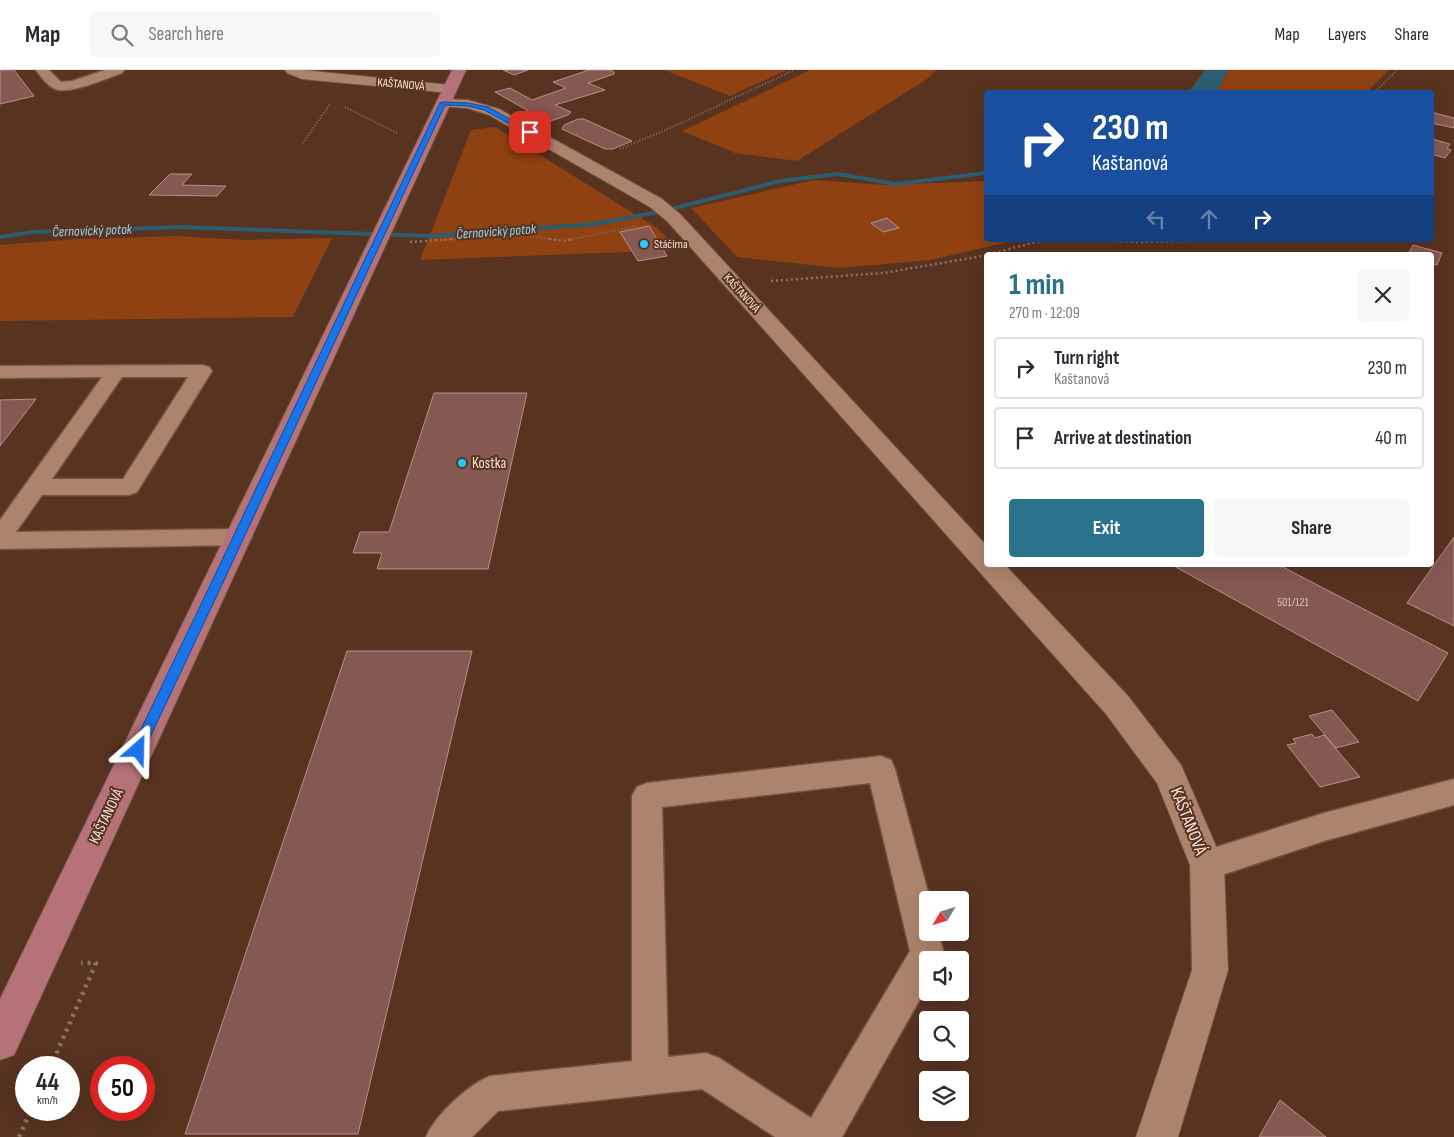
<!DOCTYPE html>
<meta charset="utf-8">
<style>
body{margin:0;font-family:"Sofia Sans Condensed",sans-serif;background:#f7f7f7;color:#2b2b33;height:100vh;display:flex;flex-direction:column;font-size:19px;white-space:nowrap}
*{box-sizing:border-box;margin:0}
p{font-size:16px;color:#7c7c81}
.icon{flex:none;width:28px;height:28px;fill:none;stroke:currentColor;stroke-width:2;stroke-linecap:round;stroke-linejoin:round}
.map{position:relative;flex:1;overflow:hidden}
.drawer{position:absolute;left:984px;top:182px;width:450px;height:315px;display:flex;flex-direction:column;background:#fff;border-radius:5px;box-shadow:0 5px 20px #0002}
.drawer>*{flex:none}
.hud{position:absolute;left:984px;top:20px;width:450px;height:152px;border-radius:5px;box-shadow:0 5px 20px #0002;background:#1a4fa0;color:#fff;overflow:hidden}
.needle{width:32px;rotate:232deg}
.tools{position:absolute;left:919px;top:821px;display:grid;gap:10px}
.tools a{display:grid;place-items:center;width:50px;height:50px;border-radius:5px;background:#fff;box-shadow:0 5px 20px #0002;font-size:25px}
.speed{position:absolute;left:15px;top:986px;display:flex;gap:10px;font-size:25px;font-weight:700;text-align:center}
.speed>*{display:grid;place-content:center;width:65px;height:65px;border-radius:50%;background:#fff;box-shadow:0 5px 20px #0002;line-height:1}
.speed small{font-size:12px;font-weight:400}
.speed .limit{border:8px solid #d22;background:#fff;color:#111}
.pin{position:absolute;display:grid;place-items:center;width:42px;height:42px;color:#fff;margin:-21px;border-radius:10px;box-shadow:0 2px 8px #0006}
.me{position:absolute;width:55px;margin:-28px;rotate:25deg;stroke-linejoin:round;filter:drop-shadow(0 0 4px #0008)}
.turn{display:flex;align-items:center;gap:18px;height:105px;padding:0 25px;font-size:22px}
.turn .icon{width:65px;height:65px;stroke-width:2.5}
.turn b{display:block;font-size:35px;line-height:42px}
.lanes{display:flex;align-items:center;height:48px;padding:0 25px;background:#0003;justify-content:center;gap:25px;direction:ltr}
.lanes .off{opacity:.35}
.round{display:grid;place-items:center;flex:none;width:52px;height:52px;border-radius:5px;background:#f7f7f7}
.overview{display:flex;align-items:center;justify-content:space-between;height:85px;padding:0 25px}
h1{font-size:30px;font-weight:700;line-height:38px;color:#28728e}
.button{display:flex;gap:10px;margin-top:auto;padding:10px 25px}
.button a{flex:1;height:58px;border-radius:5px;background:#28728e;color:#fff;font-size:20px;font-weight:700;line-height:58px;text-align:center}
.button a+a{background:#f7f7f7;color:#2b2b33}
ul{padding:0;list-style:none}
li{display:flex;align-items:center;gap:15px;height:62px;margin:0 10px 8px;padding:0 15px;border:2px solid #e1e1e2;border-radius:5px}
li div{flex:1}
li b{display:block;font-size:19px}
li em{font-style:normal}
header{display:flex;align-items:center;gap:30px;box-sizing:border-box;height:70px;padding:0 25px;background:#fff;border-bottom:1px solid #e1e1e2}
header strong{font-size:24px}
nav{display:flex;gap:28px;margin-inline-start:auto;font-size:18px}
.search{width:350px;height:45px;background:#f7f7f7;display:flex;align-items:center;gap:12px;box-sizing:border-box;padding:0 18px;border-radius:5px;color:#7c7c81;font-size:19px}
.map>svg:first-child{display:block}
.green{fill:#8f4111}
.water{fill:#2b5d71}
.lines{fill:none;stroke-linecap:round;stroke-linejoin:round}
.stream{fill:#2b5d71;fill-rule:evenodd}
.building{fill:#865852;stroke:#bf8c86}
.lane-casing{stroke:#725241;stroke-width:3}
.street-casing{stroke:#725241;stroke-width:2}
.secondary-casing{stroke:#725241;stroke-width:2}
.path-far2{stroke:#917060;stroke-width:2;stroke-dasharray:1 2;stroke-linecap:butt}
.path-far1{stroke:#917060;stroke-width:2.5;stroke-dasharray:2 3;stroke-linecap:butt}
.path{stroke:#917060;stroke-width:4.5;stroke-dasharray:3 5;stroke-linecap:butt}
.lane{fill:#ae836d;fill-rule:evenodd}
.street{fill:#ae836d;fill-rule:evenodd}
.secondary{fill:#b57379;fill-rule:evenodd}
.route{fill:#1a73e8;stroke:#114b97}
.poi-dot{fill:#25c9fe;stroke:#583320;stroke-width:2}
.labels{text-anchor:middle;stroke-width:4;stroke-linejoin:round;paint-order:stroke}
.far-street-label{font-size:12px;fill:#fee5da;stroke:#583320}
.far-poi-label{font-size:12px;fill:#fee5da;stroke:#583320;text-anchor:start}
.number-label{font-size:12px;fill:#e0c2b8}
.far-water-label{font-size:14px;font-style:italic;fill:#95d4ef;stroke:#583320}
.poi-label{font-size:15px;fill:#fee5da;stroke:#583320;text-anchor:start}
.street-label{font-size:15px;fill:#fee5da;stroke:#583320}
.near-street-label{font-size:18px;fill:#fee5da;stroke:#583320}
</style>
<header>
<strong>Map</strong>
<div class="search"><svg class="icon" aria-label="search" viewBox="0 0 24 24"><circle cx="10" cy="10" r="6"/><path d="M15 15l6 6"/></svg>Search here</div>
<nav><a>Map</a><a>Layers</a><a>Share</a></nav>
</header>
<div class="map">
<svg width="1454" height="1067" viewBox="0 0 1454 1067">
<rect width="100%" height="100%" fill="#583320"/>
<path class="green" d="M 664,0 L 787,0 L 730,26 Z
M 810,0 L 936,0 L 927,9 L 797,91 L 735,83 L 682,61 Z
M 1229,0 L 1389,0 L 1367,22 L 1216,22 Z
M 495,57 L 657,158 L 679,180 L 420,190 L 471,60 Z
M 814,110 L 886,115 L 986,111 L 986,170 L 1017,170 L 930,190 L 839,198 L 737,187 L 691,138 Z
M 176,166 L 245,170 L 332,168 L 293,247 L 0,251 L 0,175 L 77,169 Z"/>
<path class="water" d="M 1205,0 L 1229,0 L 1216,22 L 1185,22 L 1191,19 Z"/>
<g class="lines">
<path class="stream" d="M 986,101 L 986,105 L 896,116 L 838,106 L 780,113 L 664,143 L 595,156 L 428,168 L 182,159 L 32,164 L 0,169 L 0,165 L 32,160 L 182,155 L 428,164 L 595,152 L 664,139 L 780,109 L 838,102 L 896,112 Z"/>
</g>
<path class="building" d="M 0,0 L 14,0 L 34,26 L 0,34 Z
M 503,0 L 528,0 L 514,5 Z
M 589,0 L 610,0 L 614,2 L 614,4 L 588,13 L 605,20 L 555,35 L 571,42 L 568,45 L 554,50 L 546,51 L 495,22 L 510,18 L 532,30 L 566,18 L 553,12 Z
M 1431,42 L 1454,48 L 1454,58 L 1431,53 Z
M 578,49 L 584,49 L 632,71 L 613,79 L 605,79 L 562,59 L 564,55 Z
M 1431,66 L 1434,67 L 1432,69 L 1450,74 L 1447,78 L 1451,80 L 1445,88 L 1431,84 Z
M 170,104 L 192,104 L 182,115 L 226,116 L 217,126 L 149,125 Z
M 887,148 L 899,158 L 883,162 L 871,153 Z
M 649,156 L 667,186 L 638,191 L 620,162 Z
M 1413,175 L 1442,183 L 1437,195 L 1431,193 L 1431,185 L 1408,185 Z
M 434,323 L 527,323 L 488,499 L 377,499 L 382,483 L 353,483 L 360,462 L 389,462 Z
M 36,329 L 0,376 L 0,330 Z
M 1454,467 L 1454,556 L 1407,533 Z
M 1172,495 L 1279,495 L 1448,583 L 1418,631 Z
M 347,581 L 472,581 L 358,1064 L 185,1064 Z
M 1332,640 L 1359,672 L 1336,678 L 1309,646 Z
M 1312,664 L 1315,668 L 1324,665 L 1360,707 L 1320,717 L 1287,675 L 1296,673 L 1293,669 Z
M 1280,1030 L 1326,1067 L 1259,1067 Z"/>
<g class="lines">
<g class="lane-casing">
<path id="lane" d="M 36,0 L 49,0 L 61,12 L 72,11 L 105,0 L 124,0 L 122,3 C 107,8 70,25 55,19 C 48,16 40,6 36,0 Z
M 202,295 L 209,297 L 212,301 L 137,422 L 129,425 L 42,425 L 16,462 L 240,459 L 248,461 L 252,467 L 248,473 L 240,475 L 0,479 L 0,450 L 102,307 L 0,308 L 0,296 ZM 122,307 L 188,307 L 123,409 L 52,409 Z
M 881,686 L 891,690 L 895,699 L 930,830 L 928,830 L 928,862 L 938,862 L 944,883 L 941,890 L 928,890 L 928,915 L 842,1067 L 775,1067 L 702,1019 L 498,1041 L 472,1067 L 426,1067 C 435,1045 468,1015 490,1006 L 632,991 L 632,726 L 637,717 L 647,713 ZM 870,713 L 910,881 L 811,1048 L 719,988 L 706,983 L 668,987 L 662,737 Z
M 1454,709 L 1454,735 L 1324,771 L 1207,810 L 1196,805 L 1191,795 L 1196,785 L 1207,780 L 1324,743 Z"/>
</g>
<g class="street-casing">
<path id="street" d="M 285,0 L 303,0 L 450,15 L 455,16 L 457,19 L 455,22 L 450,23 L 302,9 L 287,3 Z
M 443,29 L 468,30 L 499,39 L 662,129 L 680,144 L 986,475 L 986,495 L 1005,495 L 1128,626 L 1181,695 L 1224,795 L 1228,900 L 1178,1067 L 1136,1067 L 1192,900 L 1190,795 L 1157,713 L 1106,644 L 668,152 L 650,137 L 489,45 L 467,38 L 438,36 L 436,33 L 438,30 Z"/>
</g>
<g class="secondary-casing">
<path id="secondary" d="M 452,0 L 466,0 L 14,985 L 0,990 L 0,929 Z"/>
</g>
<path class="path-far2" d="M 1375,22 L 1397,0
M 345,37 L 397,63
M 303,73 L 330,34
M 620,79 L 668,59 L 794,0
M 437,170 L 519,165 L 559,170
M 568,170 L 637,156
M 1096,170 L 1102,170
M 1222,170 L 1235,170"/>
<path class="path-far1" d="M 549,169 L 564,171 L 574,169
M 1096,170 L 1137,172 L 1235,170
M 410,172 L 456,169
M 771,211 L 884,203 L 982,186 L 1044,170"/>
<path class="path" d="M 50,998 L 96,893 L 81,893
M 19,1067 L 31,1040"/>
<use href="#lane" class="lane"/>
<use href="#street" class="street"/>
<use href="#secondary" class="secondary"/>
</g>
<path class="route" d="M 443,32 L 468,33 L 488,37 L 533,62 L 528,64 L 484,40 L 468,36 L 445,35 C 344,250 246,466 144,680 L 142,684 L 138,686 L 133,684 L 131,680 C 235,465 336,248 440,33 Z"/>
<g class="poi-dot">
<circle cx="644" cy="174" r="5"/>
<circle cx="462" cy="393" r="5"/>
</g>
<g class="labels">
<g class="far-street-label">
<text transform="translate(401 14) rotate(5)" y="4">KAŠTANOVÁ</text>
<text transform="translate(742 223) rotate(48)" y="4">KAŠTANOVÁ</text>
</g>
<g class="far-poi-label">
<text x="654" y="178">Stáčírna</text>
</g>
<g class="number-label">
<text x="1293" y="536">501/121</text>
</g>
<g class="far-water-label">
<text transform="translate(92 160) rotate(-2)" y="5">Černovický potok</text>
<text transform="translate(496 161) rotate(-4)" y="5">Černovický potok</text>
</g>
<g class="poi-label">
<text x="472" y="398">Kostka</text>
</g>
<g class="street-label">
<text transform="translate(106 746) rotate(-64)" y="5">KAŠTANOVÁ</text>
</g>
<g class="near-street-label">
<text transform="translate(1189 751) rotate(68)" y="6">KAŠTANOVÁ</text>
</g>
</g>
</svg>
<div class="tools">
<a><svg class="needle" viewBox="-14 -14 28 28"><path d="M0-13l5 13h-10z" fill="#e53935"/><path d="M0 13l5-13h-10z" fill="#7c7c81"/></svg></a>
<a><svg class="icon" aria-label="sound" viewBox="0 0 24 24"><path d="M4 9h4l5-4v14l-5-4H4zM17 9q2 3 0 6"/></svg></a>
<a><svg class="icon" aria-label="search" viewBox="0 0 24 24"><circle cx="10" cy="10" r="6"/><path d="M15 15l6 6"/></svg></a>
<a><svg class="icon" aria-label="layers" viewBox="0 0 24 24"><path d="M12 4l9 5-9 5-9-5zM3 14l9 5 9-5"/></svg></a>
</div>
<div class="speed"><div>44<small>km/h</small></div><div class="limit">50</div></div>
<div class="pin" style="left:530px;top:62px;background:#d93025"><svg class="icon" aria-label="arrive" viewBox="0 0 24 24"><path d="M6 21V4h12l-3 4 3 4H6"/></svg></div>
<svg class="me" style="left:138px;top:680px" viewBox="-20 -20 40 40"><path d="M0-17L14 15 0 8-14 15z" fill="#1a73e8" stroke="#fff" stroke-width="4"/></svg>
<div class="hud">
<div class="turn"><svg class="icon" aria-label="right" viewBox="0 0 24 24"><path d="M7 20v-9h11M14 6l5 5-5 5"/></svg><div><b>230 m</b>Kaštanová</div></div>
<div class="lanes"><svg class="icon off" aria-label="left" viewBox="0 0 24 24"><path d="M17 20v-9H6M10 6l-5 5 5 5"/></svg><svg class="icon off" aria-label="ahead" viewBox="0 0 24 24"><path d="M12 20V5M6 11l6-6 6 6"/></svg><svg class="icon" aria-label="right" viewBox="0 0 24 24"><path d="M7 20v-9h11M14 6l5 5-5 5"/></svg></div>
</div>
<section class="drawer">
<div class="overview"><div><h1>1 min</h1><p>270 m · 12:09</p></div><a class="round"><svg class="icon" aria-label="close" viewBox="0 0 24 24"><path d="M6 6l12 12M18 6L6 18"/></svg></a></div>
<ul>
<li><svg class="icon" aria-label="right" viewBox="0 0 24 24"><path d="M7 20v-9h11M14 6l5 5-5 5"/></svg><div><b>Turn right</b><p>Kaštanová</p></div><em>230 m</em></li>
<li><svg class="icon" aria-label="arrive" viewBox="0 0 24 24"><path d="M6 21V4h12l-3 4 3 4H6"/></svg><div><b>Arrive at destination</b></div><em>40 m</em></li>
</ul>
<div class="button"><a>Exit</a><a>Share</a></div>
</section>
</div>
